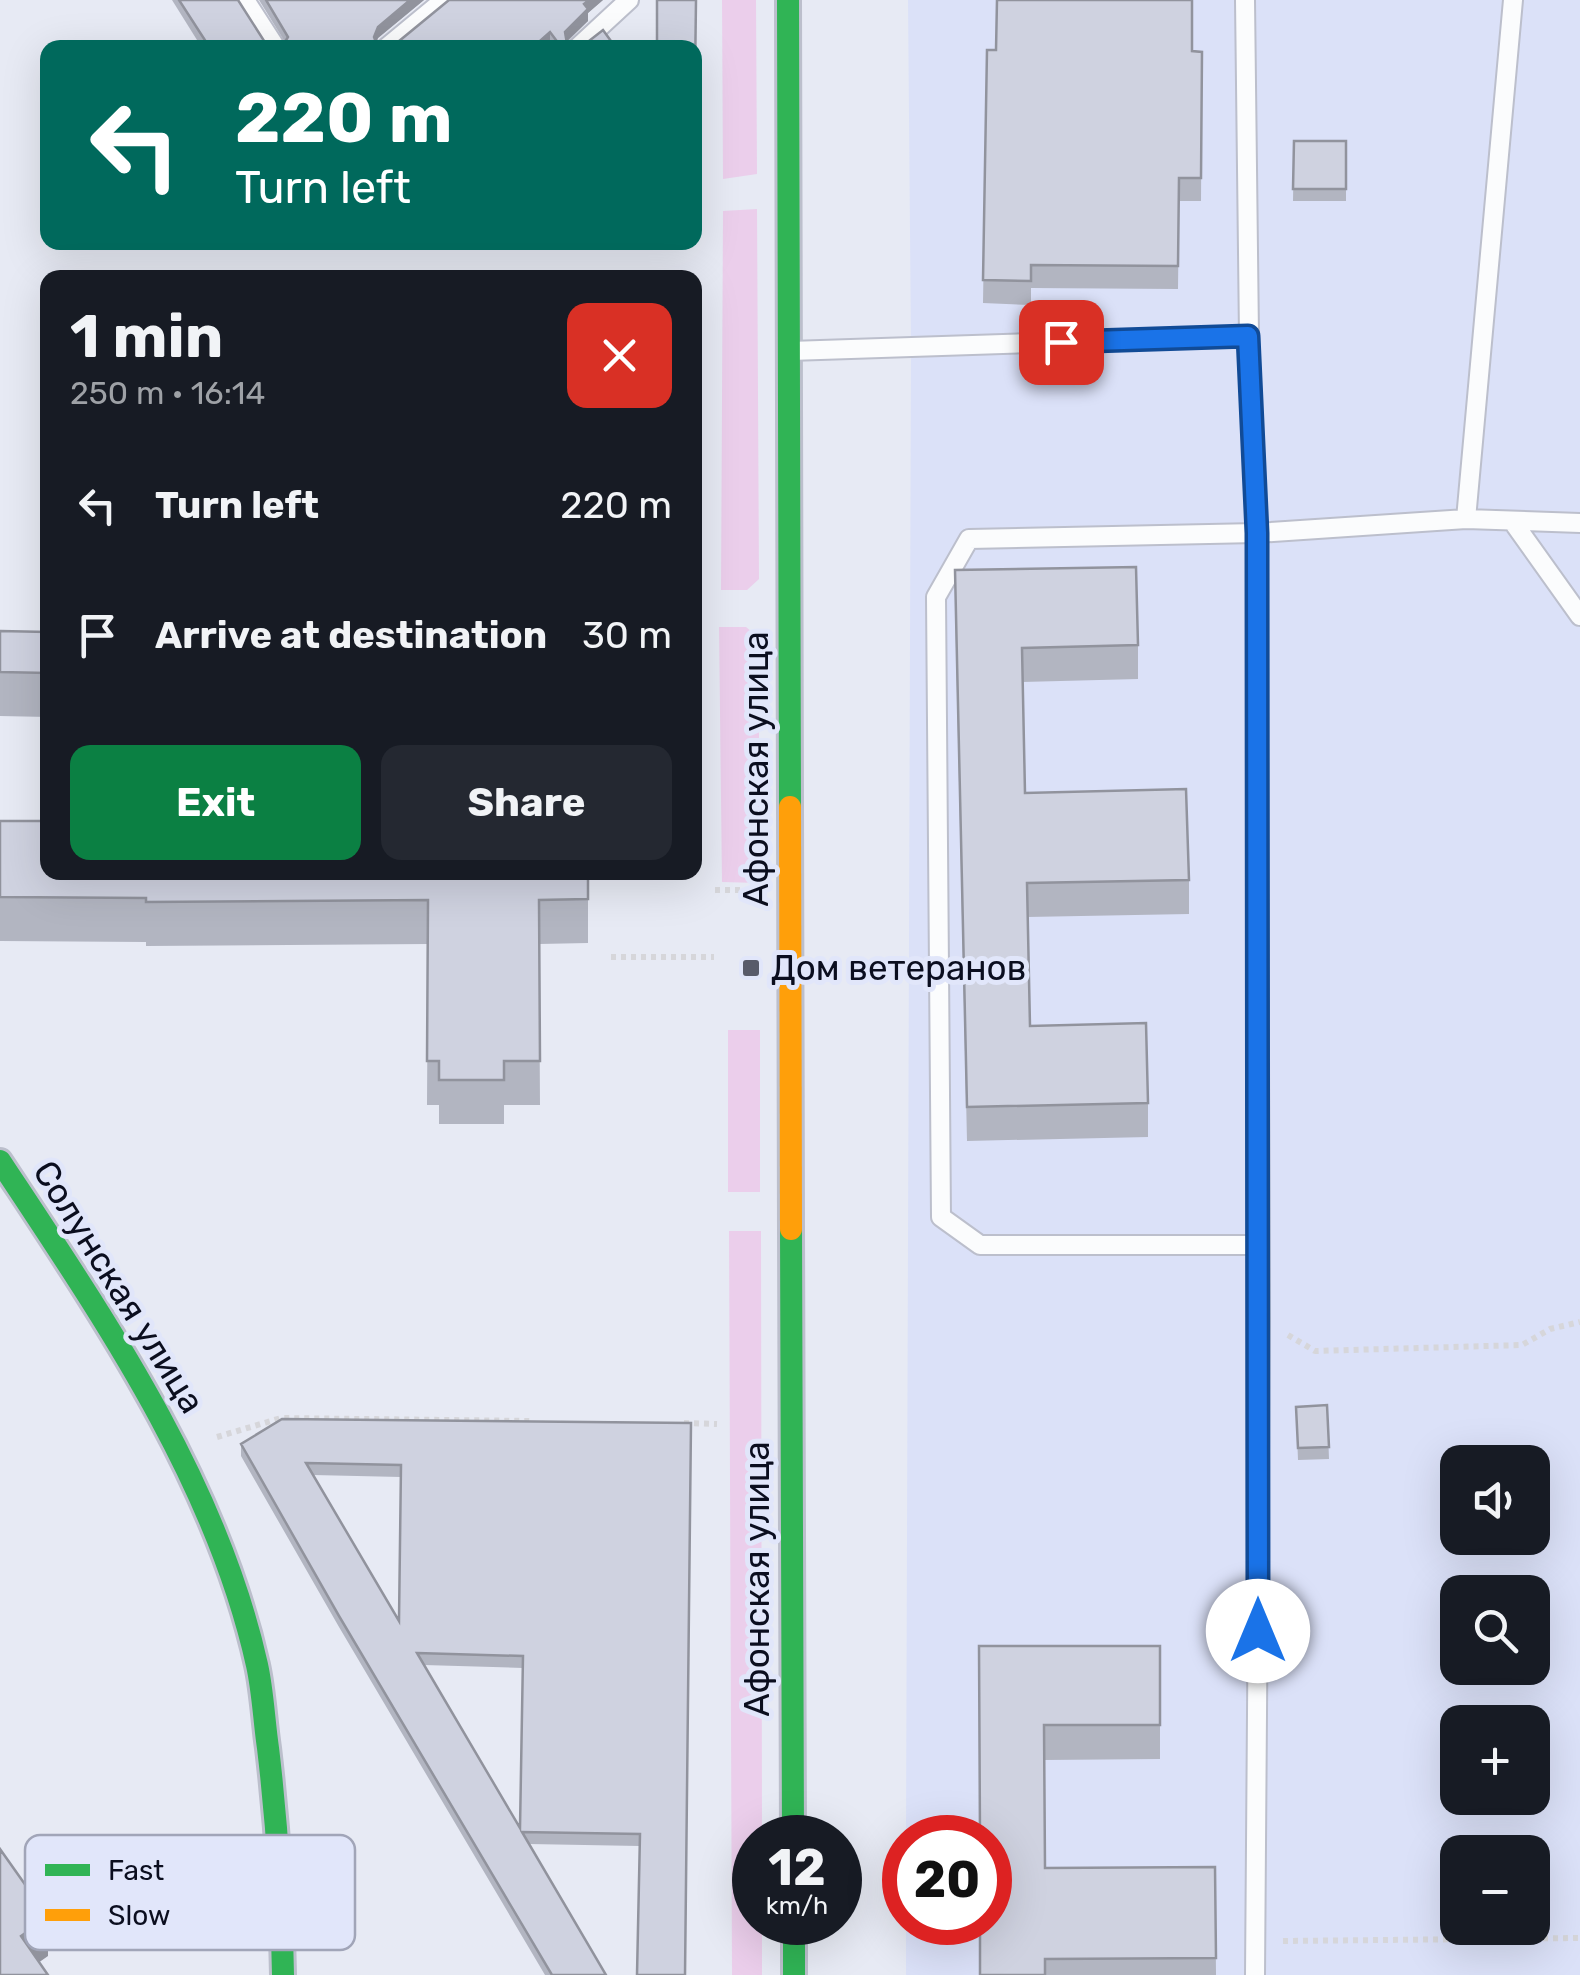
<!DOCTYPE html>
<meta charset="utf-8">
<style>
body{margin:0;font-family:Rubik,sans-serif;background:#242831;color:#f1f3f6;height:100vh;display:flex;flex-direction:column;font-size:38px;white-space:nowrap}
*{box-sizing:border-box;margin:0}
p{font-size:32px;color:#9ea1a6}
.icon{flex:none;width:55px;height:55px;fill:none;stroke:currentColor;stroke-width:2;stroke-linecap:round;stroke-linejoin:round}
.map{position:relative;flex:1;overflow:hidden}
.details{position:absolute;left:40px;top:270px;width:662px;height:610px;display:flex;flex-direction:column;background:#171b24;border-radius:20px;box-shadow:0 10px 40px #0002}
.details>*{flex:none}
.guide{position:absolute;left:40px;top:40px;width:662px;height:210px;border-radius:20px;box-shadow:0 10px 40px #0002;background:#00695c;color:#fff;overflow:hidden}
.buttons{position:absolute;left:1440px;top:1445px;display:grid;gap:20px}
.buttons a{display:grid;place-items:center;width:110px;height:110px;border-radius:20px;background:#171b24;box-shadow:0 10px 40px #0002;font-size:50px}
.speed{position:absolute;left:732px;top:1815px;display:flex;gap:20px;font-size:50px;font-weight:700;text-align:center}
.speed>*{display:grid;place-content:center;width:130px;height:130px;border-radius:50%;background:#171b24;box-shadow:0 10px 40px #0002;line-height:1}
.speed small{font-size:25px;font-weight:400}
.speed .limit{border:15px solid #d22;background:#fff;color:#111}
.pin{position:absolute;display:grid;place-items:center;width:85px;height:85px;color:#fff;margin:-42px;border-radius:20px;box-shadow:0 5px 15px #0006}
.me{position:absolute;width:110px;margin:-55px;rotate:0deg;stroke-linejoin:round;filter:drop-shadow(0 0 8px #0008)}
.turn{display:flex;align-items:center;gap:35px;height:210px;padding:0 30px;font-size:45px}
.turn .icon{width:130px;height:130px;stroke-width:2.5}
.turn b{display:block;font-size:70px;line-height:85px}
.round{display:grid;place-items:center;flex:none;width:105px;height:105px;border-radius:20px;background:#242831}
.overview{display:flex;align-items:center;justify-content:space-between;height:170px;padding:0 30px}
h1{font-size:60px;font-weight:700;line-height:75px}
.action{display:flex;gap:20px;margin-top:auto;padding:20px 30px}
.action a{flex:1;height:115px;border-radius:20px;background:#0b8043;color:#fff;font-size:40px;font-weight:700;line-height:115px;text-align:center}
.action a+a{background:#242831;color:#f1f3f6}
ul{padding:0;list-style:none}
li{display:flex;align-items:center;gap:30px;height:130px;padding:0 30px}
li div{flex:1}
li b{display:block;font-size:38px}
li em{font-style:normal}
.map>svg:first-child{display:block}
.built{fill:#dbe1f8;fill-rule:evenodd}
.green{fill:#ebceeb}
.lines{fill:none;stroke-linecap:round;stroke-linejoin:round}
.lane-casing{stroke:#bcbfcc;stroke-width:22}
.fast-casing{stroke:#bcbfcc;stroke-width:28}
.slow-casing{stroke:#bcbfcc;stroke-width:28}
.path{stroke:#d6d6da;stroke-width:6;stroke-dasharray:5 5;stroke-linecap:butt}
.lane{stroke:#fbfcfd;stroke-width:18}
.fast{stroke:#30b455;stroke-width:22}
.slow{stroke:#ff9f0a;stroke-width:22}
.wall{fill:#b2b5c1;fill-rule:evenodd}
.shaded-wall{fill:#91939d}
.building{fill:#cfd2e0;stroke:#91939d;stroke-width:2.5;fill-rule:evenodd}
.route-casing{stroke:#114b97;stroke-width:25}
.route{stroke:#1a73e8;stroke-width:18}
.poi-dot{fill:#585b6a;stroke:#e1e6fa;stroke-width:4}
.labels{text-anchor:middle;stroke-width:10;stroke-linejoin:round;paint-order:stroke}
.street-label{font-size:35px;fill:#0b0e1f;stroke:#e1e6fa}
.poi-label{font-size:35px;fill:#0b0e1f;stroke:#e1e6fa;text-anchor:start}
.key{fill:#e1e6fa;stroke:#a1a5b8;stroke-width:2.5}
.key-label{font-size:28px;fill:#0b0e1f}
</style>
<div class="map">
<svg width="1580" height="1975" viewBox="0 0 1580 1975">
<rect width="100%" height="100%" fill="#e7eaf4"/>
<path class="built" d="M 908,0 L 1580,0 L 1580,1975 L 906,1975 L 906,1923 L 990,1922 L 990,1838 L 906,1837 L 911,346 ZM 1458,1462 L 1532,1462 L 1532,1538 L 1458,1538 ZM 1458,1592 L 1532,1592 L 1532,1668 L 1458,1668 ZM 1458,1722 L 1532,1722 L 1532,1798 L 1458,1798 ZM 1458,1852 L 1532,1852 L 1532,1928 L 1458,1928 Z"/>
<path class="green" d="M 722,0 L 756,0 L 757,174 L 723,179 Z
M 757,209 L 759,579 L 747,590 L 721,590 L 723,211 Z
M 719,627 L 746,627 L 759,638 L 759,883 L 722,882 Z
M 728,1030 L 760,1030 L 760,1192 L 728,1192 Z
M 729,1231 L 761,1231 L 762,1837 L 755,1838 L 755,1922 L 762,1923 L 762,1975 L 732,1975 Z"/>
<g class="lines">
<g class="lane-casing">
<path id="lane" d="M 245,0 L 276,48
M 1245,0 L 1249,336 L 1257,533 L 1260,1320 L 1255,1975
M 386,48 L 444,0
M 577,48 L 629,0
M 790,351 L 1249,336
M 1466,519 L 1513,0
M 1513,522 L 1580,616
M 1258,1245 L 980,1245 L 941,1217 L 936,597 L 969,539 L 1257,533 L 1466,519 L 1580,523"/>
</g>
<g class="fast-casing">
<path id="fast" d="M 788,0 L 790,807
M 0,1161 C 103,1317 216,1480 257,1665 C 263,1692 264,1721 268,1748 C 277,1824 282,1899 283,1975
M 791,1229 L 793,1838
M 794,1922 L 794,1975"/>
</g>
<g class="slow-casing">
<path id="slow" d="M 790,807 L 791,1229"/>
</g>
<path class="path" d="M 715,890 L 748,890
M 611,957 L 714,957
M 1288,1335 L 1315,1351 L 1522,1345 L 1550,1329 L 1580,1322
M 684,1423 L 717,1424
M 217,1437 L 281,1418 L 532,1421
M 1283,1941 L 1580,1938"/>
<use href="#lane" class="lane"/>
<use href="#fast" class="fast"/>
<use href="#slow" class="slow"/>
</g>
<path class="wall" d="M 172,0 L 238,0 L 266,44 L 271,48 L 202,48 Z
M 259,0 L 424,0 L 378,38 L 376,43 L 282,47 L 285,42 Z
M 449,0 L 603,0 L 588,13 L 588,21 L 567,42 L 567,44 L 576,48 L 553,48 L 550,44 L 546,48 L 386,48 L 393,46 Z
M 987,50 L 1202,52 L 1201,201 L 1179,201 L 1178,289 L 1031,288 L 1031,305 L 983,303 Z
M 1294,141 L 1346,141 L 1346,201 L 1293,201 Z
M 955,604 L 1138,645 L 1138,679 L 1022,682 L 1025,793 L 1189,880 L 1189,914 L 1027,917 L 1030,1026 L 1148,1103 L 1148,1137 L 967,1141 Z
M 0,631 L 48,632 L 48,717 L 0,716 Z
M 0,821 L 588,872 L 588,943 L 539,944 L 540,1105 L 504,1105 L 504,1124 L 439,1124 L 439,1105 L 427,1105 L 428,944 L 146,946 L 146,942 L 0,941 Z
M 1327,1405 L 1329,1459 L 1298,1460 L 1296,1407 Z
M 691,1423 L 640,1846 L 529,1844 L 606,1975 L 545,1975 L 339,1627 L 241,1456 L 241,1444 ZM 313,1475 L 401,1477 L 399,1621 ZM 424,1665 L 523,1668 L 520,1828 Z
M 979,1646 L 1160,1646 L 1160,1759 L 1044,1760 L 1045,1868 L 1215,1867 L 1216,1975 L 980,1975 Z"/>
<path class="shaded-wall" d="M 410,0 L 424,0 L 378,38 L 374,48 L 374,37 L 378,27 Z
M 589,0 L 603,0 L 588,13 L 588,21 L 565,43 L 565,32 L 584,4 Z
M 550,32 L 550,44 L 546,48 L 532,48 Z
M 48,1917 L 48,1956 L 21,1975 L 21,1936 Z"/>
<path class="building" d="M 179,0 L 238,0 L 266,44 L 271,48 L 210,48 Z
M 266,0 L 410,0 L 378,27 L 374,37 L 377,45 L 382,48 L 274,48 L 282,47 L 288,37 Z
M 449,0 L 589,0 L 584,4 L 588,9 L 565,32 L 567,44 L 576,48 L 562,48 L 550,32 L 532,48 L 386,48 L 393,46 Z
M 657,0 L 696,0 L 695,77 L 695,48 L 657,48 Z
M 997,0 L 1192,0 L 1192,51 L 1202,52 L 1201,178 L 1179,178 L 1178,266 L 1031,265 L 1031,281 L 983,280 L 987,50 L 996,50 Z
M 603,30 L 616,48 L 580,48 Z
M 1294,141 L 1346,141 L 1346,189 L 1293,189 Z
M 1136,567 L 1138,645 L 1022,648 L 1025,793 L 1186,789 L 1189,880 L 1027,883 L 1030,1026 L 1146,1023 L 1148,1103 L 967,1107 L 955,570 Z
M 0,631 L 48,632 L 48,673 L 0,672 Z
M 0,821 L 48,821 L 48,872 L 588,872 L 588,899 L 539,900 L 540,1061 L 504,1061 L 504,1080 L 439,1080 L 439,1061 L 427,1061 L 428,900 L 146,902 L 146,898 L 0,897 Z
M 1327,1405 L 1329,1447 L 1298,1448 L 1296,1407 Z
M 282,1419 L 691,1423 L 685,1975 L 637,1975 L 640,1834 L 522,1832 L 606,1975 L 552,1975 L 339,1616 L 241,1444 ZM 306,1463 L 401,1465 L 399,1621 ZM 417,1653 L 523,1656 L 520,1828 Z
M 979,1646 L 1160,1646 L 1160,1725 L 1044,1725 L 1045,1868 L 1215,1867 L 1216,1958 L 1045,1959 L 1045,1975 L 980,1975 L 980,1922 L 990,1922 L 990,1838 L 980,1838 Z
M 0,1849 L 48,1917 L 21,1936 L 48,1975 L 0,1975 Z"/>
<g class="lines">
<g class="route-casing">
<path id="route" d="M 1061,342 L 1248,336 L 1257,533 L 1258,1631"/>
</g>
<use href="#route" class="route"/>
</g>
<rect class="poi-dot" x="741" y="958" width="20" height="20" rx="5"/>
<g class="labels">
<g class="street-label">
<text transform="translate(756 769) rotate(-90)" y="12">Афонская улица</text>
<text transform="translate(119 1287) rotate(58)" y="12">Солунская улица</text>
<text transform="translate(757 1579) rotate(-90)" y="12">Афонская улица</text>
</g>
<g class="poi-label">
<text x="771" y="980">Дом ветеранов</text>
</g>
</g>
<rect x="25" y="1835" width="330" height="115" rx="15" class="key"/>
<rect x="45" y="1864" width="45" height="12" fill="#30b455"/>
<rect x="45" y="1909" width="45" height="12" fill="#ff9f0a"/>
<g class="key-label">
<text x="108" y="1880">Fast</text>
<text x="108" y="1925">Slow</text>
</g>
</svg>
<div class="buttons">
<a><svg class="icon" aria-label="sound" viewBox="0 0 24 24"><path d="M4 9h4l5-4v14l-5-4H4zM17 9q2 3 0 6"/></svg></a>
<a><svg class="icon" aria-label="search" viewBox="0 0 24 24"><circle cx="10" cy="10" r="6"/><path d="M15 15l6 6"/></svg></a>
<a>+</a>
<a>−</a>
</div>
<div class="speed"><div>12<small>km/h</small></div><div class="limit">20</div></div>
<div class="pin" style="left:1061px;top:342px;background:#d93025"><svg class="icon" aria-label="arrive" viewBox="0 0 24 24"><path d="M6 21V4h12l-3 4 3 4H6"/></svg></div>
<svg class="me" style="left:1258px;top:1631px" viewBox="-20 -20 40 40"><circle r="19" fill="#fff"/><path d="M0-13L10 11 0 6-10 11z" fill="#1a73e8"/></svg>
<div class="guide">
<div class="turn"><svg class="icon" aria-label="left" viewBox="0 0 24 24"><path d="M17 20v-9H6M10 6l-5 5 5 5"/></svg><div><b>220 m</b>Turn left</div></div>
</div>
<section class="details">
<div class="overview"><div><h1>1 min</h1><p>250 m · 16:14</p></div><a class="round" style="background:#d93025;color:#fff"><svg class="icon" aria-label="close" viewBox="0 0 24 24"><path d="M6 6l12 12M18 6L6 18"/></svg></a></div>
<ul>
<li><svg class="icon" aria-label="left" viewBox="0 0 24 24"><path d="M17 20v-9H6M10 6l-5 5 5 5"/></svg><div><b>Turn left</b></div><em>220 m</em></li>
<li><svg class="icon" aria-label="arrive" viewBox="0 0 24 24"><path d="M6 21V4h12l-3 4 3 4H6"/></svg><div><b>Arrive at destination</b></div><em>30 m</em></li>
</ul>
<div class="action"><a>Exit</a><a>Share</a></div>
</section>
</div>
